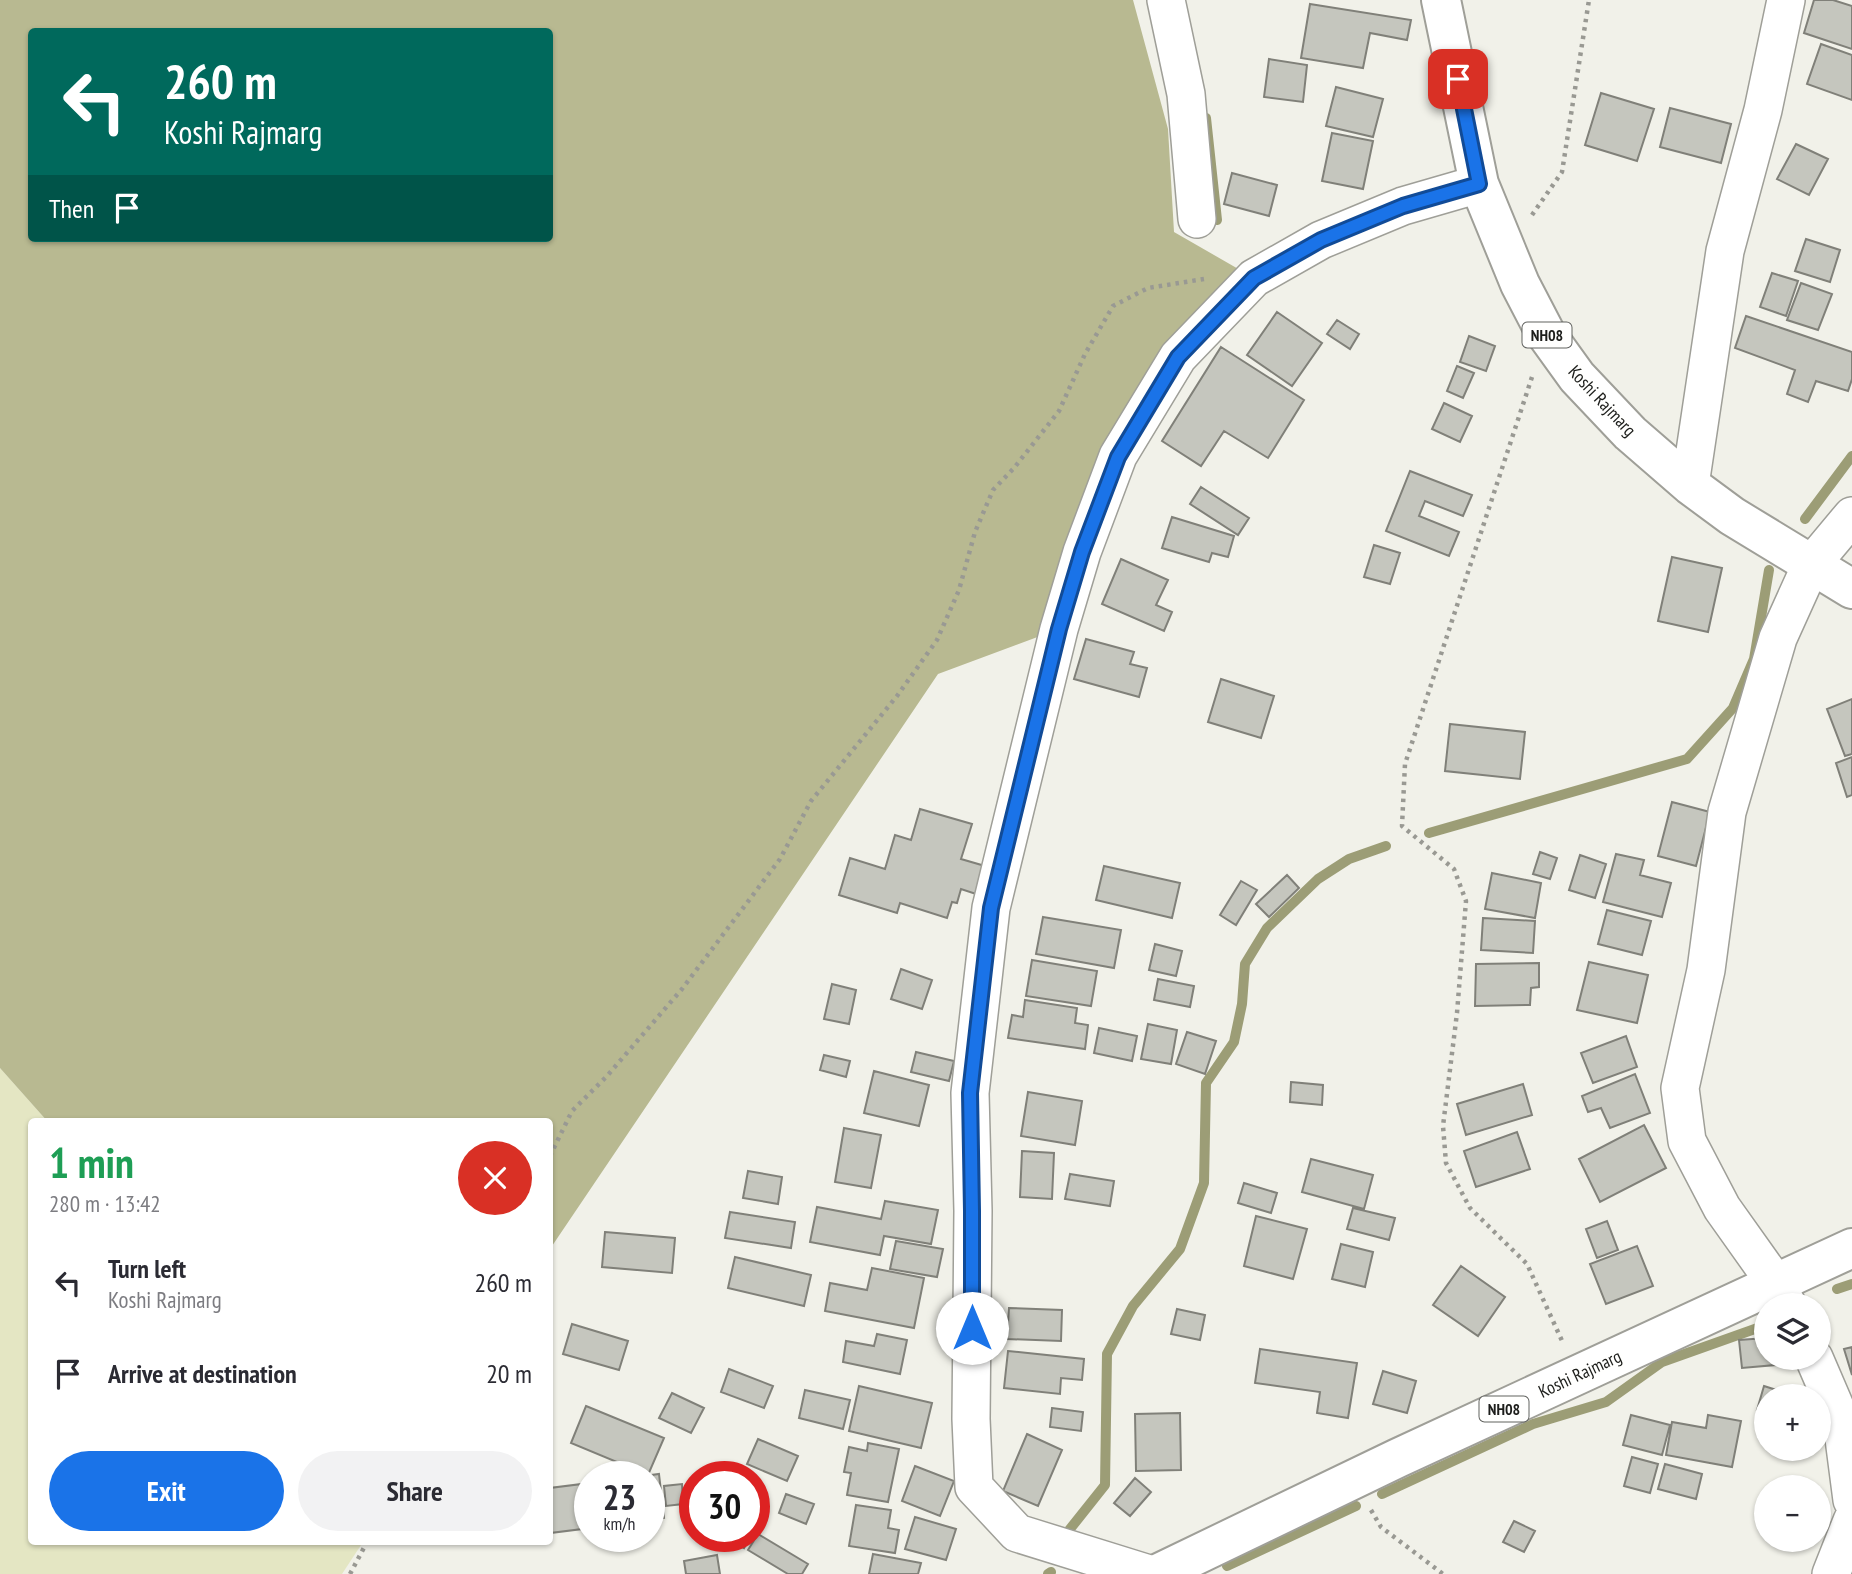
<!DOCTYPE html>
<meta charset="utf-8">
<style>
body{margin:0;font-family:"PT Sans Narrow",sans-serif;background:#f2f2f3;color:#2b2b33;height:100vh;display:flex;flex-direction:column;font-size:26px;white-space:nowrap}
*{box-sizing:border-box;margin:0}
p{font-size:23px;color:#7c7c81}
.icon{flex:none;width:38px;height:38px;fill:none;stroke:currentColor;stroke-width:2;stroke-linecap:round;stroke-linejoin:round}
.map{position:relative;flex:1;overflow:hidden}
.drawer{position:absolute;left:28px;top:1118px;width:525px;height:427px;display:flex;flex-direction:column;background:#fff;border-radius:7px;box-shadow:0 2px 5px #0004}
.drawer>*{flex:none}
.hud{position:absolute;left:28px;top:28px;width:525px;height:214px;border-radius:7px;box-shadow:0 2px 5px #0004;background:#00695c;color:#fff;overflow:hidden}
.buttons{position:absolute;left:1754px;top:1293px;display:grid;gap:14px}
.buttons a{display:grid;place-items:center;width:77px;height:77px;border-radius:50%;background:#fff;box-shadow:0 2px 5px #0004;font-size:35px}
.speed{position:absolute;left:574px;top:1461px;display:flex;gap:14px;font-size:35px;font-weight:700;text-align:center}
.speed>*{display:grid;place-content:center;width:91px;height:91px;border-radius:50%;background:#fff;box-shadow:0 2px 5px #0004;line-height:1}
.speed small{font-size:18px;font-weight:400}
.speed .limit{border:10px solid #d22;background:#fff;color:#111}
.pin{position:absolute;display:grid;place-items:center;width:60px;height:60px;color:#fff;margin:-30px;border-radius:14px;box-shadow:0 4px 10px #0006}
.me{position:absolute;width:77px;margin:-38px;rotate:0deg;stroke-linejoin:round;filter:drop-shadow(0 0 5px #0008)}
.turn{display:flex;align-items:center;gap:24px;height:147px;padding:0 21px;font-size:32px}
.turn .icon{width:91px;height:91px;stroke-width:2.5}
.turn b{display:block;font-size:49px;line-height:60px}
.then{display:flex;align-items:center;height:66px;padding:0 21px;background:#0003;gap:14px;font-size:26px}
.round{display:grid;place-items:center;flex:none;width:74px;height:74px;border-radius:37px;background:#f2f2f3}
.headline{display:flex;align-items:center;justify-content:space-between;height:119px;padding:0 21px}
h1{font-size:42px;font-weight:600;line-height:52px;color:#1e9e55}
.cta{display:flex;gap:14px;margin-top:auto;padding:14px 21px}
.cta a{flex:1;height:80px;border-radius:42px;background:#1a73e8;color:#fff;font-size:28px;font-weight:600;line-height:80px;text-align:center}
.cta a+a{background:#f2f2f3;color:#2b2b33}
ul{padding:0;list-style:none}
li{display:flex;align-items:center;gap:21px;height:91px;padding:0 21px}
li div{flex:1}
li b{display:block;font-size:26px}
li em{font-style:normal}
.map>svg:first-child{display:block}
.green{fill:#e4e6c3}
.forest{fill:#b8b991;fill-rule:evenodd}
.lines{fill:none;stroke-linecap:round;stroke-linejoin:round}
.stream{stroke:#9c9d76;stroke-width:10}
.building{fill:#c5c6be;stroke:#808079;stroke-width:2}
.minor-casing{stroke:#9f9f98;stroke-width:40}
.major-casing{stroke:#9f9f98;stroke-width:42}
.path{stroke:#999993;stroke-width:4.5;stroke-dasharray:3.5 5;stroke-linecap:butt}
.minor{stroke:#fff;stroke-width:37}
.major{stroke:#fff;stroke-width:38}
.route-casing{stroke:#114b97;stroke-width:18}
.route{stroke:#1a73e8;stroke-width:12}
.labels{text-anchor:middle;stroke-width:5;stroke-linejoin:round;paint-order:stroke}
.shield{fill:#fffffe;stroke:#61625f;stroke-width:2}
.shield-label{font-size:16px;font-weight:bold;fill:#1d1e1b}
.street-label{font-size:18px;fill:#1d1e1b;stroke:#fffffe}
</style>
<div class="map">
<svg width="1852" height="1574" viewBox="0 0 1852 1574">
<rect width="100%" height="100%" fill="#f1f1e9"/>
<path class="green" d="M 0,1068 L 48,1122 L 32,1122 L 32,1542 L 363,1542 L 342,1574 L 0,1574 Z"/>
<path class="forest" d="M 0,0 L 1133,0 L 1168,129 L 1174,232 L 1254,278 L 1178,357 L 1059,629 L 938,674 L 550,1249 L 550,1122 L 48,1122 L 0,1068 ZM 32,32 L 550,32 L 550,238 L 32,238 Z"/>
<g class="lines">
<path class="stream" d="M 1206,118 L 1217,220
M 1805,519 L 1852,456
M 1429,833 L 1687,759 L 1733,708 L 1754,659 L 1769,570
M 1837,1289 L 1852,1284
M 1382,1494 L 1533,1424 L 1606,1402 L 1662,1362 L 1766,1325
M 1066,1534 L 1105,1485 L 1107,1354 L 1133,1306 L 1180,1249 L 1204,1183 L 1206,1083 L 1234,1042 L 1242,1004 L 1245,964 L 1267,928 L 1318,879 L 1349,859 L 1386,846
M 1227,1566 L 1356,1506
M 1048,1574 L 1051,1572"/>
</g>
<path class="building" d="M 1814,0 L 1833,0 L 1852,6 L 1852,49 L 1804,33 Z
M 1310,4 L 1411,20 L 1407,40 L 1370,33 L 1363,68 L 1301,58 Z
M 1821,44 L 1852,55 L 1852,100 L 1807,84 Z
M 1269,59 L 1307,65 L 1303,102 L 1264,97 Z
M 1336,87 L 1383,99 L 1373,137 L 1326,126 Z
M 1601,93 L 1654,109 L 1637,161 L 1585,145 Z
M 1670,108 L 1731,124 L 1721,163 L 1660,147 Z
M 1332,133 L 1373,141 L 1363,189 L 1322,181 Z
M 1796,144 L 1828,159 L 1809,195 L 1777,179 Z
M 1232,173 L 1277,185 L 1269,216 L 1224,204 Z
M 1806,239 L 1840,250 L 1830,282 L 1795,271 Z
M 1772,273 L 1798,281 L 1786,316 L 1760,307 Z
M 1801,283 L 1832,294 L 1818,330 L 1787,320 Z
M 1277,312 L 1322,343 L 1292,386 L 1247,355 Z
M 1746,316 L 1852,352 L 1852,379 L 1848,391 L 1816,381 L 1808,402 L 1787,394 L 1795,370 L 1735,348 Z
M 1337,320 L 1359,334 L 1350,349 L 1327,334 Z
M 1469,336 L 1495,346 L 1486,371 L 1460,362 Z
M 1221,347 L 1304,400 L 1268,458 L 1224,431 L 1201,466 L 1162,441 Z
M 1457,366 L 1474,373 L 1463,398 L 1447,391 Z
M 1444,403 L 1472,416 L 1460,442 L 1432,429 Z
M 1410,471 L 1472,495 L 1463,516 L 1425,501 L 1419,516 L 1459,532 L 1449,556 L 1386,531 Z
M 1201,487 L 1249,518 L 1238,535 L 1190,504 Z
M 1172,517 L 1234,536 L 1228,557 L 1212,553 L 1209,562 L 1162,548 Z
M 1374,545 L 1400,553 L 1390,584 L 1364,577 Z
M 1672,557 L 1722,568 L 1708,632 L 1658,621 Z
M 1121,559 L 1168,580 L 1156,605 L 1172,612 L 1164,631 L 1102,604 Z
M 1086,639 L 1134,652 L 1130,664 L 1147,668 L 1139,697 L 1074,679 Z
M 1221,679 L 1274,696 L 1261,738 L 1208,722 Z
M 1852,699 L 1852,754 L 1845,756 L 1827,709 Z
M 1450,724 L 1525,732 L 1520,779 L 1445,771 Z
M 1852,757 L 1852,795 L 1847,797 L 1836,763 Z
M 1672,802 L 1710,812 L 1696,866 L 1658,856 Z
M 920,809 L 972,824 L 961,859 L 985,866 L 976,894 L 961,889 L 957,903 L 952,902 L 947,918 L 900,903 L 897,913 L 839,895 L 850,858 L 885,869 L 895,835 L 911,840 Z
M 1540,852 L 1557,858 L 1550,879 L 1533,874 Z
M 1616,854 L 1644,860 L 1640,875 L 1671,883 L 1662,917 L 1603,902 Z
M 1580,855 L 1606,864 L 1595,898 L 1569,890 Z
M 1104,866 L 1180,883 L 1172,918 L 1096,900 Z
M 1492,873 L 1541,883 L 1535,918 L 1485,909 Z
M 1287,875 L 1299,888 L 1269,917 L 1256,904 Z
M 1241,881 L 1257,890 L 1236,925 L 1220,915 Z
M 1607,910 L 1651,921 L 1642,955 L 1598,944 Z
M 1043,917 L 1121,930 L 1114,968 L 1036,954 Z
M 1483,918 L 1535,921 L 1533,953 L 1481,950 Z
M 1155,944 L 1182,951 L 1176,976 L 1149,970 Z
M 1032,960 L 1097,971 L 1091,1006 L 1026,996 Z
M 1589,962 L 1648,975 L 1637,1023 L 1577,1010 Z
M 1539,963 L 1539,987 L 1531,988 L 1530,1005 L 1475,1006 L 1476,964 Z
M 901,969 L 932,980 L 922,1009 L 891,999 Z
M 1158,979 L 1194,986 L 1190,1007 L 1154,1000 Z
M 832,984 L 856,990 L 849,1024 L 824,1019 Z
M 1025,1000 L 1077,1008 L 1075,1023 L 1088,1025 L 1085,1049 L 1008,1038 L 1012,1015 L 1023,1017 Z
M 1148,1024 L 1177,1030 L 1171,1064 L 1141,1059 Z
M 1099,1028 L 1137,1036 L 1132,1061 L 1094,1053 Z
M 1187,1032 L 1216,1041 L 1205,1074 L 1176,1064 Z
M 1626,1036 L 1637,1067 L 1593,1083 L 1581,1053 Z
M 916,1052 L 954,1061 L 949,1081 L 911,1072 Z
M 824,1055 L 850,1061 L 846,1077 L 820,1070 Z
M 874,1071 L 929,1085 L 919,1126 L 864,1113 Z
M 1635,1074 L 1650,1113 L 1610,1128 L 1601,1108 L 1588,1112 L 1582,1096 Z
M 1291,1082 L 1323,1085 L 1322,1105 L 1290,1102 Z
M 1523,1084 L 1532,1115 L 1466,1135 L 1457,1104 Z
M 1028,1092 L 1082,1101 L 1075,1145 L 1021,1136 Z
M 1644,1125 L 1666,1168 L 1600,1202 L 1579,1159 Z
M 844,1128 L 881,1135 L 871,1188 L 835,1182 Z
M 1517,1132 L 1530,1169 L 1476,1187 L 1464,1151 Z
M 1022,1151 L 1054,1153 L 1052,1199 L 1020,1197 Z
M 1311,1159 L 1373,1175 L 1364,1209 L 1302,1192 Z
M 748,1171 L 782,1177 L 778,1204 L 743,1198 Z
M 1070,1174 L 1114,1181 L 1110,1206 L 1065,1199 Z
M 1244,1183 L 1277,1193 L 1271,1213 L 1238,1203 Z
M 885,1201 L 938,1210 L 931,1244 L 884,1236 L 880,1255 L 810,1242 L 817,1207 L 881,1219 Z
M 1353,1208 L 1395,1218 L 1389,1240 L 1347,1229 Z
M 730,1212 L 795,1222 L 791,1248 L 725,1238 Z
M 1256,1216 L 1307,1229 L 1293,1279 L 1244,1266 Z
M 1607,1221 L 1618,1250 L 1597,1258 L 1586,1229 Z
M 605,1232 L 675,1238 L 672,1273 L 602,1267 Z
M 896,1241 L 943,1249 L 937,1277 L 890,1269 Z
M 1341,1244 L 1373,1252 L 1365,1287 L 1332,1279 Z
M 1637,1246 L 1653,1286 L 1606,1304 L 1590,1264 Z
M 735,1257 L 811,1275 L 804,1306 L 728,1288 Z
M 1461,1266 L 1505,1297 L 1478,1336 L 1433,1305 Z
M 872,1268 L 924,1278 L 914,1328 L 825,1311 L 830,1283 L 867,1290 Z
M 1009,1308 L 1062,1310 L 1061,1341 L 1007,1339 Z
M 1177,1309 L 1205,1315 L 1200,1340 L 1171,1334 Z
M 572,1324 L 628,1341 L 619,1370 L 563,1354 Z
M 877,1334 L 907,1340 L 900,1374 L 843,1362 L 846,1341 L 874,1346 Z
M 1766,1338 L 1766,1358 L 1787,1358 L 1787,1364 L 1742,1368 L 1739,1340 Z
M 1852,1347 L 1852,1375 L 1844,1349 Z
M 1260,1349 L 1357,1363 L 1348,1418 L 1317,1413 L 1320,1392 L 1255,1383 Z
M 1008,1351 L 1084,1359 L 1082,1380 L 1061,1378 L 1060,1394 L 1004,1388 Z
M 729,1369 L 773,1386 L 764,1408 L 721,1392 Z
M 1383,1371 L 1416,1381 L 1407,1413 L 1373,1404 Z
M 859,1386 L 932,1403 L 921,1448 L 849,1431 Z
M 1764,1386 L 1792,1395 L 1791,1396 L 1766,1396 L 1766,1412 L 1757,1410 Z
M 805,1390 L 850,1400 L 843,1429 L 799,1418 Z
M 672,1393 L 704,1408 L 691,1433 L 659,1418 Z
M 586,1406 L 664,1438 L 648,1475 L 571,1443 Z
M 1052,1408 L 1083,1412 L 1081,1431 L 1050,1427 Z
M 1180,1413 L 1181,1470 L 1136,1471 L 1135,1414 Z
M 1631,1415 L 1670,1425 L 1662,1455 L 1623,1445 Z
M 1708,1415 L 1741,1421 L 1732,1467 L 1666,1455 L 1672,1422 L 1706,1428 Z
M 1027,1434 L 1062,1450 L 1038,1506 L 1003,1491 Z
M 758,1439 L 798,1456 L 787,1481 L 747,1464 Z
M 868,1443 L 899,1449 L 888,1502 L 847,1495 L 851,1473 L 844,1472 L 849,1447 L 867,1451 Z
M 1632,1457 L 1658,1464 L 1650,1493 L 1624,1486 Z
M 1665,1464 L 1702,1474 L 1696,1499 L 1658,1489 Z
M 915,1466 L 954,1481 L 940,1516 L 902,1501 Z
M 659,1474 L 664,1518 L 649,1520 L 649,1477 L 637,1477 Z
M 1135,1478 L 1151,1492 L 1130,1516 L 1114,1503 Z
M 590,1483 L 590,1528 L 550,1533 L 550,1488 Z
M 682,1484 L 683,1504 L 666,1506 L 664,1486 Z
M 786,1494 L 814,1504 L 806,1524 L 779,1513 Z
M 856,1505 L 891,1510 L 888,1528 L 899,1530 L 895,1553 L 849,1546 Z
M 915,1517 L 956,1529 L 946,1560 L 905,1549 Z
M 1514,1521 L 1535,1531 L 1524,1552 L 1503,1542 Z
M 758,1534 L 808,1564 L 802,1574 L 788,1574 L 748,1550 Z
M 724,1536 L 751,1536 L 744,1548 Z
M 873,1554 L 921,1563 L 918,1574 L 869,1574 Z
M 717,1555 L 720,1574 L 686,1574 L 684,1561 Z"/>
<g class="lines">
<g class="minor-casing">
<path id="minor" d="M 1166,0 L 1186,94 L 1197,219
M 1690,485 L 1725,251 L 1763,110 L 1786,0
M 1788,1306 L 1776,1284 L 1722,1208 L 1687,1141 L 1680,1088 L 1706,970 L 1727,812 L 1778,638 L 1811,565 L 1852,516
M 1814,1358 L 1842,1423 L 1852,1500
M 1149,1574 L 1017,1533 L 974,1487 L 971,1419 L 973,1211 L 970,1093 L 991,908 L 1059,629 L 1082,552 L 1118,456 L 1178,357 L 1254,278 L 1321,240 L 1403,206 L 1479,184
M 1831,1574 L 1852,1521"/>
</g>
<g class="major-casing">
<path id="major" d="M 1441,0 L 1479,184 L 1520,284 L 1546,334 L 1577,377 L 1630,433 L 1690,485 L 1732,516 L 1852,589
M 1157,1574 L 1398,1458 L 1852,1248"/>
</g>
<path class="path" d="M 1532,215 L 1562,172 L 1589,0
M 1532,377 L 1405,764 L 1402,826 L 1454,869 L 1466,901 L 1457,1013 L 1443,1126 L 1446,1163 L 1470,1208 L 1527,1264 L 1563,1343
M 550,1156 L 572,1111 L 607,1076 L 682,989 L 780,859 L 811,801 L 897,696 L 937,640 L 959,590 L 975,532 L 993,490 L 1014,468 L 1059,411 L 1085,354 L 1113,306 L 1148,288 L 1204,279
M 1371,1510 L 1381,1527 L 1443,1574
M 350,1574 L 367,1542"/>
<use href="#minor" class="minor"/>
<use href="#major" class="major"/>
</g>
<g class="lines">
<g class="route-casing">
<path id="route" d="M 972,1328 L 972,1211 L 970,1093 L 991,908 L 1059,629 L 1082,552 L 1118,457 L 1178,357 L 1254,278 L 1321,240 L 1403,206 L 1479,184 L 1458,79"/>
</g>
<use href="#route" class="route"/>
</g>
<g class="labels">
<g class="shield">
<rect x="1522.5" y="322.5" width="49" height="25" rx="5"/>
<rect x="1479.5" y="1396.5" width="49" height="25" rx="5"/>
</g>
<g class="shield-label">
<text x="1547" y="341">NH08</text>
<text x="1504" y="1415">NH08</text>
</g>
<g class="street-label">
<text transform="translate(1602 401) rotate(47)" y="6">Koshi Rajmarg</text>
<text transform="translate(1580 1374) rotate(-25)" y="6">Koshi Rajmarg</text>
</g>
</g>
</svg>
<div class="buttons">
<a><svg class="icon" aria-label="layers" viewBox="0 0 24 24"><path d="M12 4l9 5-9 5-9-5zM3 14l9 5 9-5"/></svg></a>
<a>+</a>
<a>−</a>
</div>
<div class="speed"><div>23<small>km/h</small></div><div class="limit">30</div></div>
<div class="pin" style="left:1458px;top:79px;background:#d93025"><svg class="icon" aria-label="arrive" viewBox="0 0 24 24"><path d="M6 21V4h12l-3 4 3 4H6"/></svg></div>
<svg class="me" style="left:972px;top:1328px" viewBox="-20 -20 40 40"><circle r="19" fill="#fff"/><path d="M0-13L10 11 0 6-10 11z" fill="#1a73e8"/></svg>
<div class="hud">
<div class="turn"><svg class="icon" aria-label="left" viewBox="0 0 24 24"><path d="M17 20v-9H6M10 6l-5 5 5 5"/></svg><div><b>260 m</b>Koshi Rajmarg</div></div>
<div class="then">Then<svg class="icon" aria-label="arrive" viewBox="0 0 24 24"><path d="M6 21V4h12l-3 4 3 4H6"/></svg></div>
</div>
<section class="drawer">
<div class="headline"><div><h1>1 min</h1><p>280 m · 13:42</p></div><a class="round" style="background:#d93025;color:#fff"><svg class="icon" aria-label="close" viewBox="0 0 24 24"><path d="M6 6l12 12M18 6L6 18"/></svg></a></div>
<ul>
<li><svg class="icon" aria-label="left" viewBox="0 0 24 24"><path d="M17 20v-9H6M10 6l-5 5 5 5"/></svg><div><b>Turn left</b><p>Koshi Rajmarg</p></div><em>260 m</em></li>
<li><svg class="icon" aria-label="arrive" viewBox="0 0 24 24"><path d="M6 21V4h12l-3 4 3 4H6"/></svg><div><b>Arrive at destination</b></div><em>20 m</em></li>
</ul>
<div class="cta"><a>Exit</a><a>Share</a></div>
</section>
</div>
